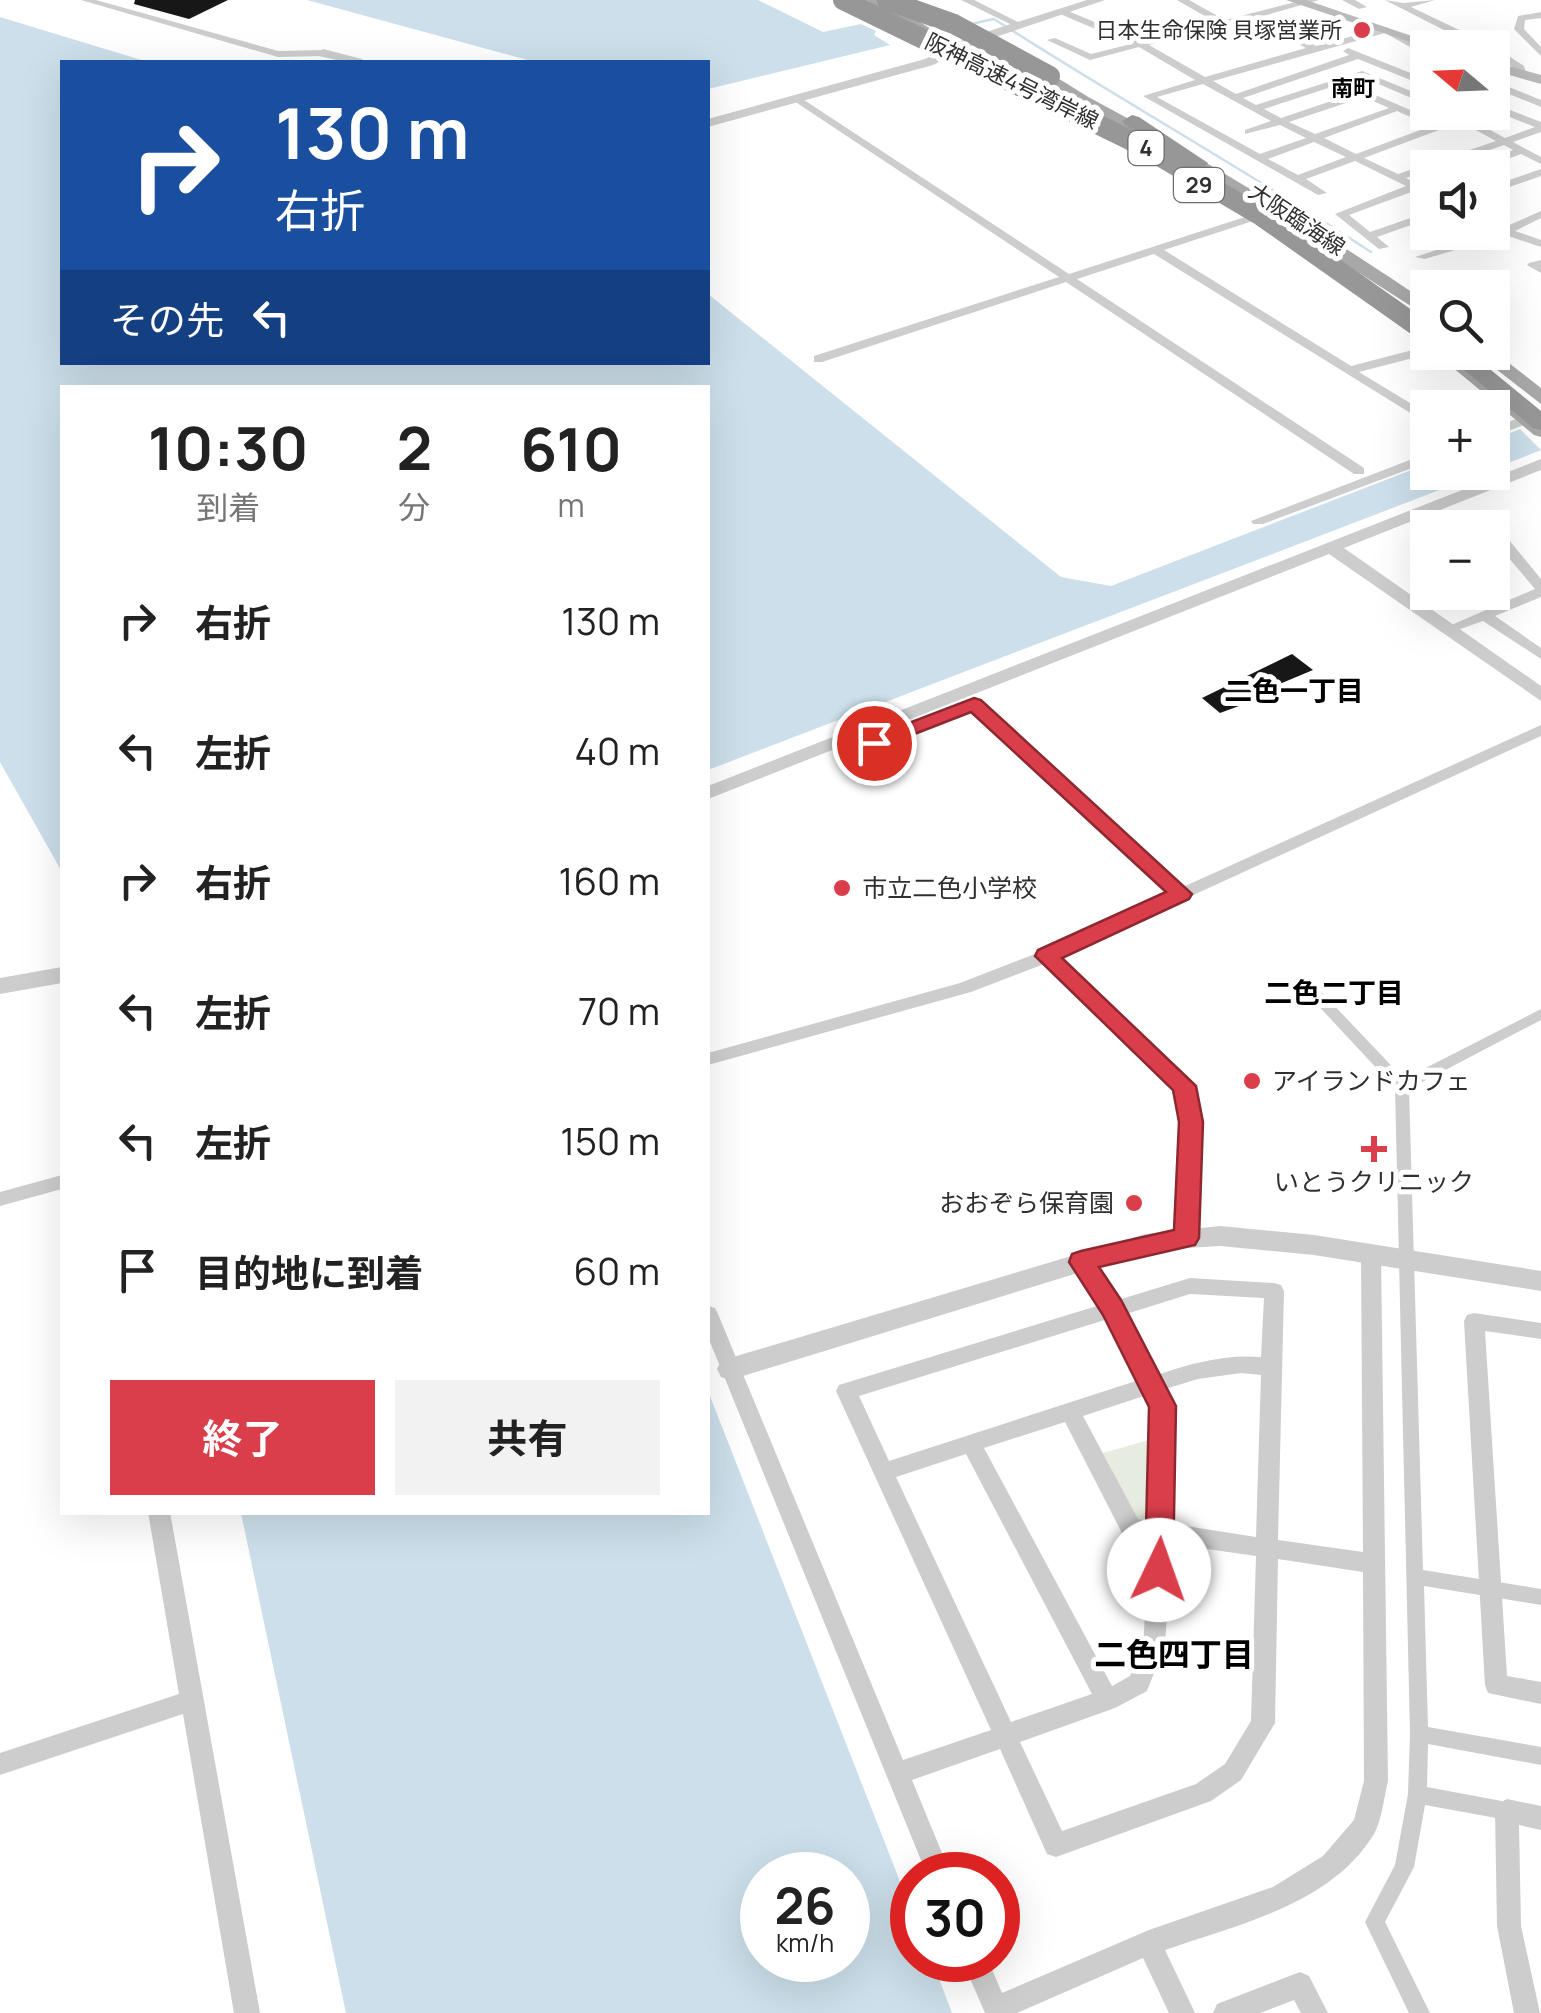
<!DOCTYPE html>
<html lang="ja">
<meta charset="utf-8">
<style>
body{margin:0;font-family:Manrope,"Noto Sans JP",sans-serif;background:#f2f2f2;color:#222;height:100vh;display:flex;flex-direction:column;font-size:38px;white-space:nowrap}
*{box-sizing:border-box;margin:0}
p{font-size:32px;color:#767676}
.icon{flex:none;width:55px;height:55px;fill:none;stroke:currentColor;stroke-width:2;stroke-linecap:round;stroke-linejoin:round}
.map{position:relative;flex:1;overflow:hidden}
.side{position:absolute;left:60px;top:385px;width:650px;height:1130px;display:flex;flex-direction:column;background:#fff;border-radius:0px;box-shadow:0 10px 40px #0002}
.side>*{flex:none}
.banner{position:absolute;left:60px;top:60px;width:650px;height:305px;border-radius:0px;box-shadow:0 10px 40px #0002;background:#1a4fa0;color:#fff;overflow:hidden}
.needle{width:65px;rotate:289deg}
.controls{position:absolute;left:1410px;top:30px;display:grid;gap:20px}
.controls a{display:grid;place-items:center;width:100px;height:100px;border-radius:0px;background:#fff;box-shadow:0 10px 40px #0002;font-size:50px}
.speed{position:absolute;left:740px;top:1852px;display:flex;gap:20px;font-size:50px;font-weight:700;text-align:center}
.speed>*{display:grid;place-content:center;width:130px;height:130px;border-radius:50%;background:#fff;box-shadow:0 10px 40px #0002;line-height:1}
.speed small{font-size:25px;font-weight:400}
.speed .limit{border:15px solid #d22;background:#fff;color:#111}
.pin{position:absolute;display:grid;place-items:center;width:85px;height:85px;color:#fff;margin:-42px;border:5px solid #fff;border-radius:50%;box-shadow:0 2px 10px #0007}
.me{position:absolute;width:110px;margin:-55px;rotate:3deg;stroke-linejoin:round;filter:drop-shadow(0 0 8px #0008)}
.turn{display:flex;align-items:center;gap:35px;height:210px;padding:0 50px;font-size:45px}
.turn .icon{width:130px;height:130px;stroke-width:2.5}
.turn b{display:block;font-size:70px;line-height:85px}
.then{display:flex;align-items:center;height:95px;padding:0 50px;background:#0003;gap:20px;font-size:38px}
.eta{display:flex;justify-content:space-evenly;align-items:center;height:170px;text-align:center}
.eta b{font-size:60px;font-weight:700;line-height:70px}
.cta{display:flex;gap:20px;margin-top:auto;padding:20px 50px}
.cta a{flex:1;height:115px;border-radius:0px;background:#da3e4a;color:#fff;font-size:40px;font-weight:700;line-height:115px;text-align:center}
.cta a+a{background:#f2f2f2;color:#222}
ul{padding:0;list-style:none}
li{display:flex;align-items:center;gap:30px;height:130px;padding:0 50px}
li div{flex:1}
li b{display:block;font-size:38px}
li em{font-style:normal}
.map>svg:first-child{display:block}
.green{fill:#e6ecdf}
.water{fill:#ccdfea;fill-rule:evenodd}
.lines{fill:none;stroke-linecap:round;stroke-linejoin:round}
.stream{stroke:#ccdfea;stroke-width:2.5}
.building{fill:#171717}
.pedestrian{fill:#cdcdcd;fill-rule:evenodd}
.minor{fill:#cdcdcd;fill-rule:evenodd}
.tertiary{fill:#cdcdcd;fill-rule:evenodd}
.secondary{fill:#bababa;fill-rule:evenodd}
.primary{fill:#a8a8a8;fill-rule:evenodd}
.motorway{fill:#979797;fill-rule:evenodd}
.motorway-bridge-far1{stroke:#979797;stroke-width:20}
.motorway-bridge{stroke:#979797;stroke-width:25}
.route{fill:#da3e4a;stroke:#8e2830;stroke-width:2.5}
.poi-dot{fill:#da3e4a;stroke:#fff;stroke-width:4}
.labels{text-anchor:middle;stroke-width:10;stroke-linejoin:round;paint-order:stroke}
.far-poi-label{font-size:22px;fill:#303030;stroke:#fff;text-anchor:end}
.far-street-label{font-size:22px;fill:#303030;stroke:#fff}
.far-neighbourhood-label{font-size:22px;font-weight:bold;fill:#000;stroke:#fff}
.shield{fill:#fff;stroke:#6e6e6e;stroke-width:2.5}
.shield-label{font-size:22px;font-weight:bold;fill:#303030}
.poi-label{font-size:25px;fill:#303030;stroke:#fff;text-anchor:start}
.neighbourhood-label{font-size:28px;font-weight:bold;fill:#000;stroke:#fff}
.near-neighbourhood-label{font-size:32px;font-weight:bold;fill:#000;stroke:#fff}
</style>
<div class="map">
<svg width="1541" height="2013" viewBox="0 0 1541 2013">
<rect width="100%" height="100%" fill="#fff"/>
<path class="green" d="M 1152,1439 L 1150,1520 L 1136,1518 L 1103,1453 Z"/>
<path class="water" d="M 307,0 L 758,0 L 823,32 L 861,24 L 876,31 L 874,35 L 890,45 L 708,89 L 708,62 L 535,62 Z
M 0,17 L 148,62 L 62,62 L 62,362 L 708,362 L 708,294 L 1061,577 L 1111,586 L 1427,464 L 1428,472 L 1484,473 L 708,770 L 708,388 L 62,388 L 62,872 L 0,762 Z
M 1520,429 L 1541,450 L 1493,469 L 1493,440 Z
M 708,1391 L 912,1912 L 912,1960 L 932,1960 L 952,2013 L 346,2013 L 241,1513 L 708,1512 ZM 762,1875 L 848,1875 L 848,1960 L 762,1960 Z"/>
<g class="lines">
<path class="stream" d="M 971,24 L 994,19 C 1119,99 1247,171 1371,252"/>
</g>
<path class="building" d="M 135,0 L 228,0 L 189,19 L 134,4 Z
M 1292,654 L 1313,670 L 1263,691 L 1266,696 L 1220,713 L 1202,698 Z"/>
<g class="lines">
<path class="pedestrian" d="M 1304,977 L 1309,979 L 1404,1079 L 1541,1009 L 1541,1020 L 1409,1089 L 1423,1570 L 1541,1589 L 1541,1605 L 1424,1586 L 1428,1727 L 1541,1747 L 1541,1765 L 1428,1744 L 1427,1787 L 1507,1802 L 1514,1804 L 1516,1811 L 1514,1818 L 1507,1820 L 1425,1805 L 1414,1867 L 1385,1922 L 1430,2013 L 1409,2013 L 1365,1922 L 1395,1865 L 1408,1794 L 1410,1734 L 1395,1088 L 1299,985 L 1297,982 L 1299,979 Z"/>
<path class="minor" d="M 81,0 L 96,0 L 278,51 L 323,50 L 328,53 L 323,56 L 278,57 Z
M 961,0 L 974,0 L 1026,26 L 1018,28 Z
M 1177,0 L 1189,0 L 1225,20 L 1303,0 L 1319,0 L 1260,17 L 1316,46 L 1386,27 L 1428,50 L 1428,57 L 1385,33 L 1213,81 L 1236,94 L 1349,55 L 1343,51 L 1348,48 L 1428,80 L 1428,87 L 1358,59 L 1243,98 L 1256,105 L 1362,71 L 1428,98 L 1428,105 L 1362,77 L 1264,109 L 1281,118 L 1364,90 L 1440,123 L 1459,114 L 1484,112 L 1470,119 L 1505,138 L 1535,127 L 1492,110 L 1492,103 L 1541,122 L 1541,132 L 1513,142 L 1541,157 L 1541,164 L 1521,154 L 1483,168 L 1466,168 L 1513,150 L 1504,145 L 1438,168 L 1428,168 L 1428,171 L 1406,178 L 1415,183 L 1426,182 L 1427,184 L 1424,187 L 1428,189 L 1428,196 L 1414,191 L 1349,215 L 1370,232 L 1428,212 L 1428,219 L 1377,237 L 1389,247 L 1379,249 L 1335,214 L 1406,186 L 1355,161 L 1306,179 L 1327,193 L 1318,195 L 1143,96 L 1195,80 L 1139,47 L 1090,60 L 1047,40 L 1055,38 L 1091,54 L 1131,44 L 1060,14 L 1058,12 L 1063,9 L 1141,41 L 1215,22 ZM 1250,19 L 1306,48 L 1205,77 L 1149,45 ZM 1203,84 L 1271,121 L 1245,130 L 1245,134 L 1280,125 L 1306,138 L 1260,154 L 1157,97 ZM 1364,97 L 1389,108 L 1315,134 L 1289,122 ZM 1397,111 L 1431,126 L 1356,154 L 1324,138 ZM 1461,122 L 1496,141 L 1398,174 L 1364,158 L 1439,130 L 1447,130 L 1448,127 ZM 1314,142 L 1346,157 L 1298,175 L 1268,159 Z
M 1342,0 L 1355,0 L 1367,7 L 1359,9 Z
M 1385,0 L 1403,3 L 1435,0 L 1411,7 L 1495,47 L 1524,66 L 1526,73 L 1517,75 L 1516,69 L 1492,54 L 1492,48 L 1479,48 Z
M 1541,12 L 1541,18 L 1525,20 L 1524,29 L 1541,47 L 1541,56 L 1514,29 L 1518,16 Z
M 1492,80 L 1541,100 L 1541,107 L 1492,87 Z
M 798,96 L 1069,274 L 1248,216 L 1256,216 L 1256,220 L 1164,250 L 1351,366 L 1428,346 L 1428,352 L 1432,353 L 1359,372 L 1428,414 L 1428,424 L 1154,254 L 1077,279 L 1364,468 L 1364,474 L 1354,474 L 1066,282 L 822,362 L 814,362 L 814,356 L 1059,277 L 794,101 L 793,99 Z
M 1541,169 L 1541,176 L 1492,193 L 1492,186 Z
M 1541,211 L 1541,218 L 1515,231 L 1541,240 L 1541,247 L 1505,235 L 1425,259 L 1415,257 L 1492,232 L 1496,227 L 1505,227 Z
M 1541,260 L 1541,273 L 1527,265 L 1529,263 Z
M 1527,415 L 1532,416 L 1532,422 L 1492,437 L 1492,428 Z
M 1428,453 L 1428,462 L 1263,524 L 1253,524 L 1251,521 Z
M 1499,533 L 1504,534 L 1541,579 L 1541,597 L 1495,616 L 1541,648 L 1541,659 L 1483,621 L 1449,633 L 1442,629 L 1535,589 L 1492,538 Z
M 974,699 L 979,701 L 1183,887 L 1541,725 L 1541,736 L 1058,957 L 1193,1087 L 1200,1122 L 1196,1238 L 1193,1243 L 1186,1246 L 1179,1243 L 1176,1238 L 1182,1122 L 1175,1090 L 1044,964 L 971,992 L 708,1065 L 708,1053 L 960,983 L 1040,952 L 1170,893 L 969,707 L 966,704 Z
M 62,1175 L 62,1189 L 0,1206 L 0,1192 Z
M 1371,1247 L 1378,1249 L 1381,1255 L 1388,1781 C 1384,1797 1382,1819 1374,1834 C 1331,1905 1238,1924 1165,1950 L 1195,2013 L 1169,2013 L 1143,1958 L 1017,2013 L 985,2013 L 962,1960 L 988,1960 L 1002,1993 L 1149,1930 L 1273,1887 L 1323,1856 L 1354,1820 L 1364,1781 L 1363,1572 L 1278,1559 L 1275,1723 L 1241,1780 L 1211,1801 L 1056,1857 L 1047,1854 L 1000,1749 L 912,1780 L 951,1875 L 927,1875 L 708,1337 L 708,1306 L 715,1308 L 718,1314 L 903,1760 L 991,1730 L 836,1391 L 839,1385 L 1100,1305 L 1071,1262 L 1074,1256 L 1081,1254 L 1088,1256 L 1118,1300 L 1190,1278 L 1274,1283 L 1281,1285 L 1284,1291 L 1278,1540 L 1363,1552 L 1361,1255 L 1364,1249 ZM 1190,1294 L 1264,1298 L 1261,1357 C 1225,1354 1192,1363 1157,1375 L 1126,1314 ZM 1108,1319 L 1139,1380 L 889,1461 L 859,1396 ZM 1241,1373 L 1261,1375 L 1256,1537 L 1173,1524 L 1173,1406 L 1165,1389 L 1198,1379 ZM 1147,1395 L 1153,1406 L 1151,1521 L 1138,1519 L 1083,1416 ZM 1065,1422 L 1123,1535 L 1150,1541 L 1143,1645 L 1130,1676 L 1112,1686 L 984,1448 ZM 966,1454 L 1092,1694 L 1011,1722 L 896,1477 ZM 1172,1544 L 1256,1556 L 1251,1721 L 1225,1764 L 1196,1784 L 1062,1831 L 1020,1742 L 1115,1708 L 1147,1691 L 1165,1645 Z
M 1474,1313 L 1541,1323 L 1541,1339 L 1485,1331 L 1507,1676 L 1541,1682 L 1541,1704 L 1488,1693 L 1485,1685 L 1464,1321 L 1467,1315 Z
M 148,1512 L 170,1512 L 260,2013 L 234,2013 L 183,1714 L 0,1775 L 0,1753 L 179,1694 Z
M 1507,1799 L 1541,1806 L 1541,1830 L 1519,1825 L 1521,1926 L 1540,2013 L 1514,2013 L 1497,1926 L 1495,1811 L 1499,1803 Z
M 1300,1972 L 1309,1976 L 1328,2013 L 1301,2013 L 1294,2000 L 1260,2013 L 1213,2013 L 1217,2004 Z"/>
<path class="tertiary" d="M 1087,0 L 1105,0 L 975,44 L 933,65 L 708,127 L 708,119 L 925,59 L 967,38 Z
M 323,49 L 362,59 L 364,62 L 345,62 L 319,56 L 317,53 Z
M 1541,459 L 1541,470 L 1344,548 L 1541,686 L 1541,701 L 1329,554 L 708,799 L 708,786 Z
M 62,967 L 62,983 L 0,994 L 0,978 Z
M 1220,1226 L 1314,1235 L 1541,1271 L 1541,1291 L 1314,1255 L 1220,1246 L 1186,1248 L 1145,1254 L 1081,1272 L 730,1380 L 721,1377 L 717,1369 L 721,1361 L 730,1358 L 1145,1234 Z"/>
<path class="secondary" d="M 1286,0 L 1306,0 L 1447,48 L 1428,48 Z
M 1492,61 L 1541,75 L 1541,84 L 1492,70 Z"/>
<path class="primary" d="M 866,0 L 884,0 L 949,40 L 936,43 Z
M 1017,65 C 1039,62 1072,88 1092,99 C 1208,161 1319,229 1428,303 L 1428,317 L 1223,186 L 1017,71 Z
M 1492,350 L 1541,388 L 1541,404 L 1474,352 Z
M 1434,352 L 1455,352 L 1541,421 L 1541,437 L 1534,435 Z"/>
<path class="motorway" d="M 1132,115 L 1139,117 L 1208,163 L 1205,167 L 1191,167 L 1125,125 L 1122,121 Z
M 1443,352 L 1469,352 L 1541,411 L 1541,430 L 1533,428 Z"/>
<path class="motorway-bridge-far1" d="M 843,0 L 1142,146 L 1261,216 L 1427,333
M 887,0 L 954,24 L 1050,76"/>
<path class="motorway-bridge" d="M 1424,330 L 1428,333"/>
</g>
<path class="route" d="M 974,698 L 981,700 L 1192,894 L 1189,899 L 1062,958 L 1196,1086 L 1203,1122 L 1199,1238 L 1195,1245 L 1099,1267 L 1121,1300 L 1176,1406 L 1173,1570 L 1169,1579 L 1159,1583 L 1149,1579 L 1145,1570 L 1149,1407 L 1103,1315 L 1069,1262 L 1072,1254 L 1081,1251 L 1174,1230 L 1179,1122 L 1173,1090 L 1035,956 L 1038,950 L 1166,892 L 971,712 L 881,747 L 874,749 L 864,743 L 867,739 Z"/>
<g class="poi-dot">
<circle cx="1362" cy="30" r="10"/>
<circle cx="842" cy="888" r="10"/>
<circle cx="1252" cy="1081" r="10"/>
<path d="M1369 1134h10v10h10v10h-10v10h-10v-10h-10v-10h10z"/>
<circle cx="1134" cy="1203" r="10"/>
</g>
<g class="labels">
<g class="far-poi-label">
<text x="1342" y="38">日本生命保険 貝塚営業所</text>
</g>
<g class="far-street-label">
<text transform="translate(1012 81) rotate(26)" y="8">阪神高速4号湾岸線</text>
<text transform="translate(1297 219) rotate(34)" y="8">大阪臨海線</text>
</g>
<g class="far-neighbourhood-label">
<text x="1353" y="96">南町</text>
</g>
<g class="shield">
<rect x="1128.5" y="131" width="35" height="34" rx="8"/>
<rect x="1174" y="168" width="50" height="34" rx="8"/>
</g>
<g class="shield-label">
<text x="1146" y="156">4</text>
<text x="1199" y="193">29</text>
</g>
<g class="poi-label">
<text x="862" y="897">市立二色小学校</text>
<text x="1272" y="1090">アイランドカフェ</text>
<text x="1374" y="1191" text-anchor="middle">いとうクリニック</text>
<text x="1114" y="1212" text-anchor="end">おおぞら保育園</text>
</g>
<g class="neighbourhood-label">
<text x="1294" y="701">二色一丁目</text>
<text x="1334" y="1003">二色二丁目</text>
</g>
<g class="near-neighbourhood-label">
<text x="1174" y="1666">二色四丁目</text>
</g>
</g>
</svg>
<div class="controls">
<a><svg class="needle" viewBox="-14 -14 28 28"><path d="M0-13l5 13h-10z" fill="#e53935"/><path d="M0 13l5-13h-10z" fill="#767676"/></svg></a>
<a><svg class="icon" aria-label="sound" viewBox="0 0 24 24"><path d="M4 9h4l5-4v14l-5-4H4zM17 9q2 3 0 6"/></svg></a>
<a><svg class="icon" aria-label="search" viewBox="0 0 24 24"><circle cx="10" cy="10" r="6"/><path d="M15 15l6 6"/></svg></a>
<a>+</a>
<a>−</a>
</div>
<div class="speed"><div>26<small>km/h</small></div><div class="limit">30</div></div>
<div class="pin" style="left:874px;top:743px;background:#d93025"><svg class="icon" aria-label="arrive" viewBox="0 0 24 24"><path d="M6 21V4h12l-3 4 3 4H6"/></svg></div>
<svg class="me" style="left:1159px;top:1570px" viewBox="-20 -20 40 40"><circle r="19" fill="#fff"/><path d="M0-13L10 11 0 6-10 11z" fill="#da3e4a"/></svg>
<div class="banner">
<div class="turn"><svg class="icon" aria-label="right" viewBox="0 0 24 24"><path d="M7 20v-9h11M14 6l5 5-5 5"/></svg><div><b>130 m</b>右折</div></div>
<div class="then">その先<svg class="icon" aria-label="left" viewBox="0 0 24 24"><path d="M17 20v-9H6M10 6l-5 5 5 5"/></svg></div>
</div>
<section class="side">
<div class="eta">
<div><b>10:30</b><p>到着</p></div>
<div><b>2</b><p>分</p></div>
<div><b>610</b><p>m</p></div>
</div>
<ul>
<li><svg class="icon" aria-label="right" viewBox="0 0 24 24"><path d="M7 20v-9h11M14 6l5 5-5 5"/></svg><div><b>右折</b></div><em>130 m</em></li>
<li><svg class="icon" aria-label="left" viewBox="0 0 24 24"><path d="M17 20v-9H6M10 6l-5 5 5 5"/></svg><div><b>左折</b></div><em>40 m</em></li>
<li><svg class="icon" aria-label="right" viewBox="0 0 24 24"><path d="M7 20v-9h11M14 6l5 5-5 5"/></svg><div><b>右折</b></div><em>160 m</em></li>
<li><svg class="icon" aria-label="left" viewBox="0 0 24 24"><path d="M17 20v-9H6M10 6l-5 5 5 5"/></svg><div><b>左折</b></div><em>70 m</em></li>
<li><svg class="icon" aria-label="left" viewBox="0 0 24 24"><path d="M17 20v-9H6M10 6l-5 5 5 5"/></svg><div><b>左折</b></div><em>150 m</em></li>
<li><svg class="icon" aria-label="arrive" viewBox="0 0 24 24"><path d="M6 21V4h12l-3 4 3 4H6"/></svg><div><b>目的地に到着</b></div><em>60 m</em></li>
</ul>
<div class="cta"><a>終了</a><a>共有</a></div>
</section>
</div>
